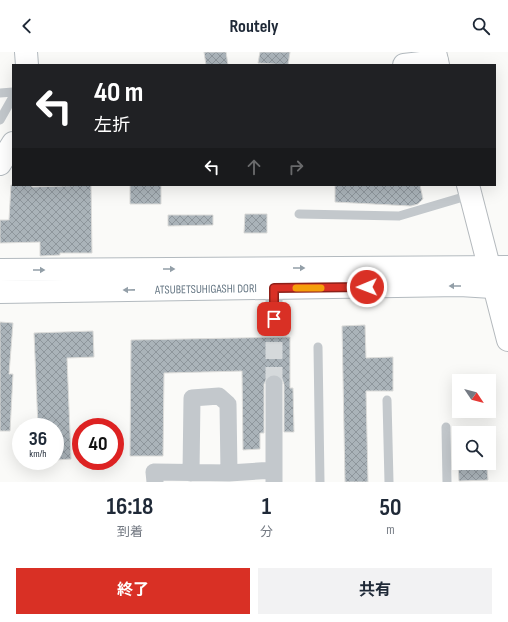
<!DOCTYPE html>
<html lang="ja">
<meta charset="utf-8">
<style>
body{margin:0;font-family:"Sofia Sans Condensed","Noto Sans JP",sans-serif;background:#f2f2f3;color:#1f2937;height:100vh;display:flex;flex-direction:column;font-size:15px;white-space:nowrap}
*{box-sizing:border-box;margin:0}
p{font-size:13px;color:#747a83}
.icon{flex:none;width:22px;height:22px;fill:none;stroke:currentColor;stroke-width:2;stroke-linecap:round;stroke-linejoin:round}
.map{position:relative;height:430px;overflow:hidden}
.side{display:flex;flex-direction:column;background:#fff;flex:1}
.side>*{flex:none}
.top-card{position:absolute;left:12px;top:12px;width:484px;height:122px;border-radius:0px;box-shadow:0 4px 16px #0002;background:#202124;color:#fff;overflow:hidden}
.needle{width:26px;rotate:125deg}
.controls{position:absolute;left:452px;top:322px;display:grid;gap:8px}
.controls a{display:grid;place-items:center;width:44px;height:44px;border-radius:0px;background:#fff;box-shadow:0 4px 16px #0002;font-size:20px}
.speed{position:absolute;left:12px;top:366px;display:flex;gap:8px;font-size:20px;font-weight:700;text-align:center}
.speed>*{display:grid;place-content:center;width:52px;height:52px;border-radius:50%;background:#fff;box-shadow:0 4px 16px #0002;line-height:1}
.speed small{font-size:10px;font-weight:400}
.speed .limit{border:6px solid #d22;background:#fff;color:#111}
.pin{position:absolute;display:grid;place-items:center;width:34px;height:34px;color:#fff;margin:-17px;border-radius:8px;box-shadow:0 2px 6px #0006}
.me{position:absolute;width:44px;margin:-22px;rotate:269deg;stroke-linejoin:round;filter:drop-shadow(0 0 3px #0008)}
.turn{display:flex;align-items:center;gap:14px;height:84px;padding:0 16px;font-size:18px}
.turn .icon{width:52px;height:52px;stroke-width:2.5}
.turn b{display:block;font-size:28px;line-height:34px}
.lanes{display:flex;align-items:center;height:38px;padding:0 16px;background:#0003;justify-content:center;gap:20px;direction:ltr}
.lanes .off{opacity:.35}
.eta{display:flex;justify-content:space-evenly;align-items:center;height:68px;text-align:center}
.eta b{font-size:24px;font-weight:700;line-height:28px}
.cta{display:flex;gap:8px;margin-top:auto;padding:8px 16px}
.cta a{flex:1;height:46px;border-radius:0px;background:#d93025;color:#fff;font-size:16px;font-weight:700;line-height:46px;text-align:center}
.cta a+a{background:#f2f2f3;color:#1f2937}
header{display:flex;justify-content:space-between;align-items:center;height:52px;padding:0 16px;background:#fff;font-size:18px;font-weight:700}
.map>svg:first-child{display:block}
.building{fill:url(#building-cross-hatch);stroke:#dcdcda}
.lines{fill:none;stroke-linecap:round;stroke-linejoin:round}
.street-tunnel{stroke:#d5d9db;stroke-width:17;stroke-dasharray:17 8;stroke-linecap:butt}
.secondary-casing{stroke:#b3babf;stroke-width:24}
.highway-casing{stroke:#b4b9bd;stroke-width:24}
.lane{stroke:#c3c8cc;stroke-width:9}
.street{stroke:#c3c8cc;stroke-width:17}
.secondary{stroke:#fff;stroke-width:22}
.highway{stroke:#fff;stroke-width:22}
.oneway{fill:#939fa8}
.route-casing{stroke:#8d1f18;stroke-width:10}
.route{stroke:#d93025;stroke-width:7}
.slow{stroke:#f59e0b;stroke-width:7}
.labels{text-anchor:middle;stroke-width:4;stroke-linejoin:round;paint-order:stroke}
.street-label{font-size:12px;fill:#657683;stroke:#fff}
</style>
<header><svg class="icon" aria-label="back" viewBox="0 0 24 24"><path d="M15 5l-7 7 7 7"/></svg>Routely<svg class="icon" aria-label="search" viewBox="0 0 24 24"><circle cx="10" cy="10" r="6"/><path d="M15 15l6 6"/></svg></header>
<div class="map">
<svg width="508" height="430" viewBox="0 0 508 430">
<defs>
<pattern id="building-cross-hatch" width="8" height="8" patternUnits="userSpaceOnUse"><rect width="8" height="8" fill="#aab3b9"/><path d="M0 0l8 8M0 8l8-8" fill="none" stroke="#8e969c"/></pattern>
</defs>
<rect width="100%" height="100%" fill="#fafaf8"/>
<path class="building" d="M 204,0 L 226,0 L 228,13 L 206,13 Z
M 260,0 L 290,0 L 288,13 L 258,11 Z
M 11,133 L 32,133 L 32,135 L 91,133 L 92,201 L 60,201 L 60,203 L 40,204 L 40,190 L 0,191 L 0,168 L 9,168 Z
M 130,133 L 161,133 L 161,152 L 130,152 Z
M 335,133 L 420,133 L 423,147 L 418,152 L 411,154 L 335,150 Z
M 245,162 L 267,162 L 267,181 L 244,181 Z
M 168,163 L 213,163 L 213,173 L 168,174 Z
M 0,270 L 13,271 L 9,322 L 13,322 L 10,379 L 0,379 Z
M 365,273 L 366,306 L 393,305 L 393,339 L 366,339 L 368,430 L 345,430 L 342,274 Z
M 93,279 L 94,305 L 67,306 L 71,407 L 55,408 L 55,375 L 38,375 L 34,281 Z
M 290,285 L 290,336 L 293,336 L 294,380 L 284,380 L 284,332 L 282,327 L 279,323 L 269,323 L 264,332 L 264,381 L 260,381 L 260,397 L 243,398 L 242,319 L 164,321 L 163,404 L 130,404 L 131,288 Z
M 458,411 L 482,411 L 482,415 L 487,415 L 488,428 L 459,429 Z"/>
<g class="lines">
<path class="street-tunnel" d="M 274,332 L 274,267"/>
<g class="secondary-casing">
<g id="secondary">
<path d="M 26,0 L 27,13"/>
<path d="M 404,13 L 437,9"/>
<path d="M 0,112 L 13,91"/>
<path d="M 0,218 L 508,215"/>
<path id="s1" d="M 0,240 L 460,233 L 508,236"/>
</g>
</g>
<g class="highway-casing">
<path id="highway" d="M 435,0 L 438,13
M 468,133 L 508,288"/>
</g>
<path class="lane" d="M 0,41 L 13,40
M 0,68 L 13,45
M 299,162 L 399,164 L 470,143
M 318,295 L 320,430
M 387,348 L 389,430
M 446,375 L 447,430"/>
<path class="street" d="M 274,267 L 274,237
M 274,332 L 274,430
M 191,421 L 192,346 L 219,344 L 228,352 L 229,421
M 155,430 L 154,420 L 229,421 L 274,418"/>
<use href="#secondary" class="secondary"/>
<use href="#highway" class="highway"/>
</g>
<defs><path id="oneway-solid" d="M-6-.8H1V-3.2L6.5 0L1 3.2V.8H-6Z"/></defs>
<g class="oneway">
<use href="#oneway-solid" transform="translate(299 216)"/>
<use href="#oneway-solid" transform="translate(169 217)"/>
<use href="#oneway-solid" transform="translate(39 218)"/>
<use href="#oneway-solid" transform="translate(455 234) rotate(180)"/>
<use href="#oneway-solid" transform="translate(129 238) rotate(179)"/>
</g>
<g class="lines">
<g class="route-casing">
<path id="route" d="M 274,267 L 274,236 L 367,235"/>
</g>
<use href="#route" class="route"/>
<path class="slow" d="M 296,236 L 321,236"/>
</g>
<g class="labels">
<g class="street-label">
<text dy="4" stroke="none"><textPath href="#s1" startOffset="206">ATSUBETSUHIGASHI DORI</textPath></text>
</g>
</g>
</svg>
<div class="controls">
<a><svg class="needle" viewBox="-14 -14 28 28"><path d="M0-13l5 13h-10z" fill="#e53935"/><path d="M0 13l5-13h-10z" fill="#747a83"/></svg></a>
<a><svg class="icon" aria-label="search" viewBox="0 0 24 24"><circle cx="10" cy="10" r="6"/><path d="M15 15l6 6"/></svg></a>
</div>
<div class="speed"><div>36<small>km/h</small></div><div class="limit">40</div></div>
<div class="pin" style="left:274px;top:267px;background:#d93025"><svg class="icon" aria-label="arrive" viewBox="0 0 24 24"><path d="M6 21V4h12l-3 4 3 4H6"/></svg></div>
<svg class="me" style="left:367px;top:235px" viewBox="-20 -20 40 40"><circle r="17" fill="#d93025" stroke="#fff" stroke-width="3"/><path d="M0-11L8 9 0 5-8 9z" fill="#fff"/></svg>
<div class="top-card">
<div class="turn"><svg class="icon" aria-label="left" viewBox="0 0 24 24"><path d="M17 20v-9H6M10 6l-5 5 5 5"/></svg><div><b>40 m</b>左折</div></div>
<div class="lanes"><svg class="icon" aria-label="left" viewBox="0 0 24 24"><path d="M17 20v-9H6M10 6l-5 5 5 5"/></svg><svg class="icon off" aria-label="ahead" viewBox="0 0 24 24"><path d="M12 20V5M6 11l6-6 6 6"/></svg><svg class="icon off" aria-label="right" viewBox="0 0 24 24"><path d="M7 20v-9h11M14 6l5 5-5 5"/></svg></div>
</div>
</div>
<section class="side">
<div class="eta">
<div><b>16:18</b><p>到着</p></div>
<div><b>1</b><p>分</p></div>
<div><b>50</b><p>m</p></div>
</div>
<div class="cta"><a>終了</a><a>共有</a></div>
</section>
